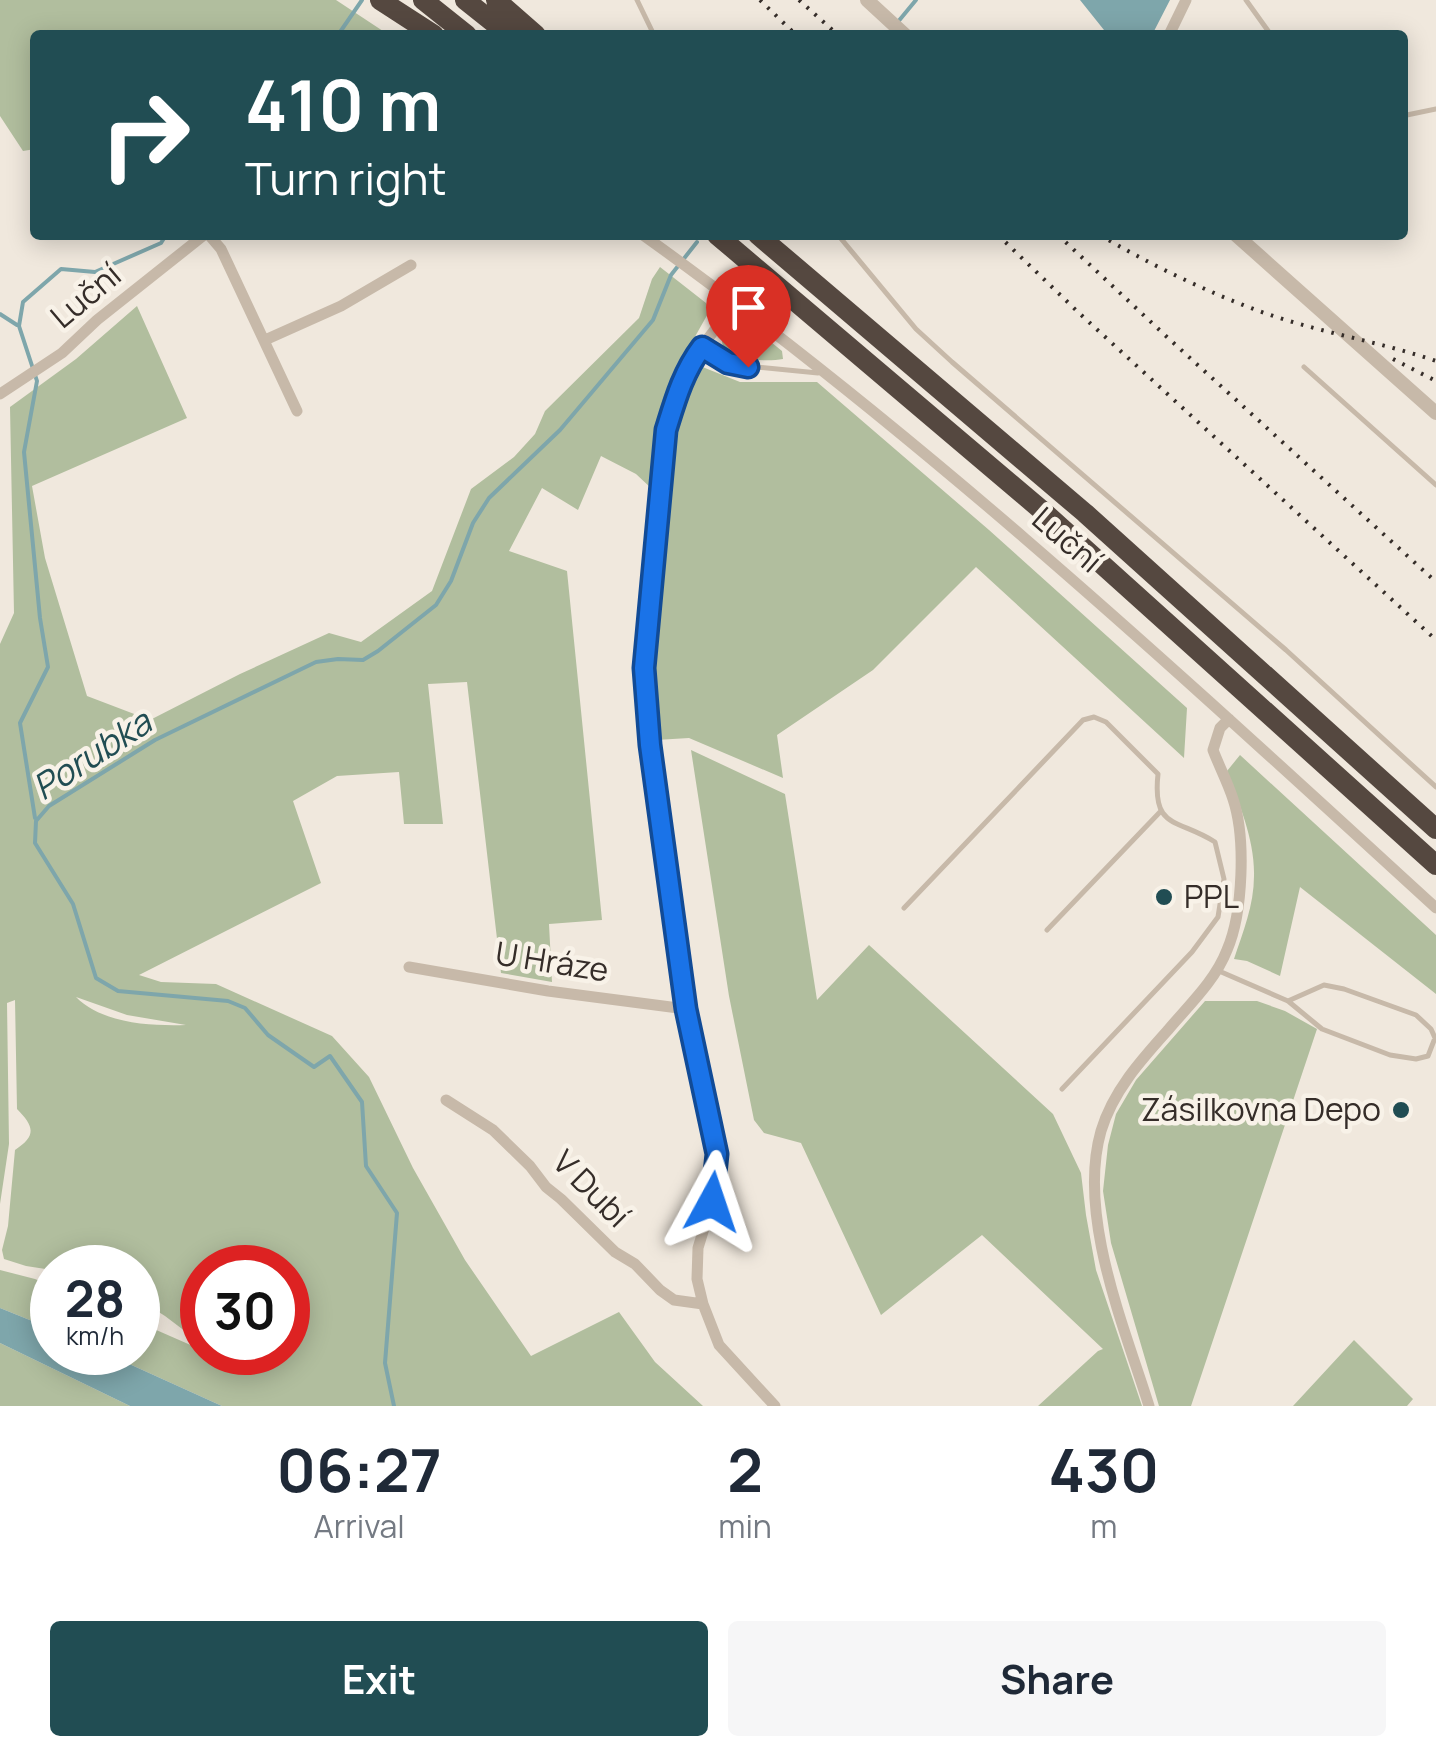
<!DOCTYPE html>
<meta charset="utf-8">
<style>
body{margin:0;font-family:Manrope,sans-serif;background:#f6f6f7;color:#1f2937;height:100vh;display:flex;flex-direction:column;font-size:38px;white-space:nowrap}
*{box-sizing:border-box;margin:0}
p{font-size:32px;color:#747a83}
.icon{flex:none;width:55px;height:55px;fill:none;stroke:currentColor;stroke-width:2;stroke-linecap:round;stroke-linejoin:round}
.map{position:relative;height:1406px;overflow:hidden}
.drawer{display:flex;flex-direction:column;background:#fff;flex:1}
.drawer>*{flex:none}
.hud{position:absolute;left:30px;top:30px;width:1378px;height:210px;border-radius:10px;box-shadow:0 5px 25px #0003;background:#214d53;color:#fff;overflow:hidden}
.speed{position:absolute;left:30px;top:1245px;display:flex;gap:20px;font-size:50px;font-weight:700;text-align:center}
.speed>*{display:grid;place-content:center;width:130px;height:130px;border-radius:50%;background:#fff;box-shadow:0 5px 25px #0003;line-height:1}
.speed small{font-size:25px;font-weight:400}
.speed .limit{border:15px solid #d22;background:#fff;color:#111}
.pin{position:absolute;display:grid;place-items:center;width:85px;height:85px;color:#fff;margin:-102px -42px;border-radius:50% 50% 50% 0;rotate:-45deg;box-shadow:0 0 10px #0007}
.pin .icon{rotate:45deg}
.me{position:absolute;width:110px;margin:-55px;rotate:5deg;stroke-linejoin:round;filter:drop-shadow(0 0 8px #0008)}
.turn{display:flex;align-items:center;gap:35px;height:210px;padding:0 50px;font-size:45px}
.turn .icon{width:130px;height:130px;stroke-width:2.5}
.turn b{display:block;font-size:70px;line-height:85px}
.eta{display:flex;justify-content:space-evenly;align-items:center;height:170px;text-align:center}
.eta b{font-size:60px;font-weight:700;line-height:70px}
.cta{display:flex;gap:20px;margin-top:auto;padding:20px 50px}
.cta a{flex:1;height:115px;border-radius:10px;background:#214d53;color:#fff;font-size:40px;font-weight:700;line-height:115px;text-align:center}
.cta a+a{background:#f6f6f7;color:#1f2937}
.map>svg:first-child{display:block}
.green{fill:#b1be9e;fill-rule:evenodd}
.water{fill:#7ea6ab}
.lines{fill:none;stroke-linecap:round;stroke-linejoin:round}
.stream{stroke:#7ea6ab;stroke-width:4}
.service{stroke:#c7b9a9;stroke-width:5}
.minor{stroke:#c7b9a9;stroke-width:11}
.tertiary{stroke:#c7b9a9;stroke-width:14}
.motorway{stroke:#554840;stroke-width:20}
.rail{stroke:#352d29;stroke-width:4;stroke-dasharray:2.5 8;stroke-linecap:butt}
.route-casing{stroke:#114b97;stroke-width:25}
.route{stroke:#1a73e8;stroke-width:18}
.poi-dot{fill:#214d53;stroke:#f8f2e8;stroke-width:4}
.labels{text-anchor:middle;stroke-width:9;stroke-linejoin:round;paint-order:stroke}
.street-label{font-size:32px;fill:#352d29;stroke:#f8f2e8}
.poi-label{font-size:32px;fill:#352d29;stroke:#f8f2e8;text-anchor:start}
.water-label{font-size:35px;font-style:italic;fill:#214d53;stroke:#f8f2e8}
</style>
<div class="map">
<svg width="1436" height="1406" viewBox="0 0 1436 1406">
<rect width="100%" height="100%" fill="#f0e8dd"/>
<path class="green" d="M 0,0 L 336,0 L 389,35 L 35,35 L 35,149 L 23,151 L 0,116 Z
M 660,267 L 706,303 L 710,310 L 683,358 L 660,420 L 652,489 L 636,474 L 601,456 L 578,510 L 542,488 L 509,551 L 567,571 L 602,920 L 549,924 L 552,982 L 501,973 L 467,682 L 428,684 L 443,824 L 404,824 L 399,772 L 337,776 L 293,801 L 321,883 L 139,975 L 161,982 L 216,984 L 332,1036 L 369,1077 L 413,1168 L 465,1260 L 531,1356 L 619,1312 L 655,1362 L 703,1406 L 222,1406 L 105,1353 L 138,1352 L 138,1322 L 202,1350 L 202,1352 L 208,1353 L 250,1371 L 216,1353 L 288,1352 L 288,1268 L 202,1268 L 202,1344 L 165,1316 L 138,1299 L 138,1268 L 52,1268 L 52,1270 L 26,1266 L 4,1259 L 2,1250 L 8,1226 L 15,1150 C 37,1136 34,1126 17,1109 L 15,1000 L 7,1003 L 9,1144 L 0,1204 L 0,644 L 14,613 L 10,407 L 76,359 L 137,306 L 187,418 L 32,486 L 45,558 L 87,696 L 150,720 L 240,674 L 329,633 L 361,642 L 432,591 L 471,489 L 514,457 L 535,434 L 545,411 L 639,318 L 652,279 ZM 76,997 L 127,1015 L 186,1025 C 151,1026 103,1024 76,997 Z
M 742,322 L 751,326 L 782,351 L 783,359 C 767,362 740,360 725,351 C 717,335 725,324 742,322 Z
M 700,366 L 740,382 L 817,382 L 989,530 L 1187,708 L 1184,758 L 976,567 L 873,670 L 777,735 L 783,778 L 689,738 L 656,740 L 649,659 L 667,479 L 681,414 Z
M 691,750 L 785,794 L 817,1000 L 869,945 L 1053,1114 L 1081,1173 L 1086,1215 L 1096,1270 L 1142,1406 L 1038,1406 L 1098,1351 L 1103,1349 L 982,1235 L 881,1315 L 801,1143 L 764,1133 L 754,1120 L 729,996 Z
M 1240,755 L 1436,935 L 1436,994 L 1300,887 L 1280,976 L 1247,961 L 1234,959 C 1243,932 1254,905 1254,876 C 1255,840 1239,804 1227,771 Z
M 1205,1001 L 1257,1001 L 1285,1011 L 1317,1029 L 1191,1406 L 1159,1406 L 1111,1243 L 1103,1191 L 1108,1145 L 1116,1114 L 1136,1080 Z
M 0,1270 L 35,1279 L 52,1286 L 52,1329 L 0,1308 Z
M 1354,1340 L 1413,1399 L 1407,1406 L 1293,1406 Z
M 0,1343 L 130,1406 L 0,1406 Z"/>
<path class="water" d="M 1080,0 L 1170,0 L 1152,35 L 1108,35 Z
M 0,1308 L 52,1329 L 52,1352 L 105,1353 L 222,1406 L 130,1406 L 0,1343 Z"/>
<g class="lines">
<path class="stream" d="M 897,23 L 916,0
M 338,35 L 362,0
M 0,314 L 17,325
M 35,818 L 20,723 L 48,667 L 40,618 L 24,452 L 37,381 L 19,326 L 23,302 L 61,269 L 95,272 L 161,243 L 166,235
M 394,1406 L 385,1363 L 397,1213 L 366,1166 L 362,1102 L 330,1056 L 314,1067 L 268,1035 L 245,1008 L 228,1001 L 118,991 L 96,978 L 73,904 L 35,843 L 36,821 L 49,806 L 155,740 L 316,662 L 338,659 L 363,660 L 378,651 L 436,605 L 451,581 L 473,523 L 489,498 L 560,430 L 653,320 L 671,275 L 697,242"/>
<path class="service" d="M 637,0 L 654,35
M 1246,0 L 1271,35
M 1402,116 L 1436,109
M 838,235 L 916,329 L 952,362 L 1286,650 L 1436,787
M 704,349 L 736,365 L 818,373
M 1304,367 L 1436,485
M 904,908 L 1083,720 L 1094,717 L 1106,722 L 1158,774 C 1152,830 1177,818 1215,842 L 1224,879 L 1218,917 L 1192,952 L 1062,1089
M 1047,930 L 1160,812
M 1219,971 L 1288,1001 L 1322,1029 L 1390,1055 L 1416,1059 L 1428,1056 L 1435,1038 L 1431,1029 L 1416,1015 L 1344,989 L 1324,985 L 1288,1001"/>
<path class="minor" d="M 1169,35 L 1186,0
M 209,235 L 221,249 L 297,411
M 643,235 C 925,437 1180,674 1436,908
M 735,303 L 694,357 L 687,370 L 666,430 L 644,669 L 650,745 L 686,1009 L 717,1154 L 712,1202 L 698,1248 L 697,1279 L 703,1304 L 719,1345 L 775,1406
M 265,340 L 341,306 L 411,265
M 0,394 L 62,353 L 97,320 L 204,235
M 409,967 L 548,991 L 686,1009
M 446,1100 L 493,1130 L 530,1166 L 546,1187 L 561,1199 L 615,1252 L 635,1264 L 660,1290 L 674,1300 L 703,1304
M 1149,1406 C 1124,1326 1077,1215 1101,1131 C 1113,1091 1141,1060 1168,1030 C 1189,1005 1215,981 1227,950 C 1243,913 1246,838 1233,799 C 1228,783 1219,766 1213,750 L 1220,728 L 1229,719"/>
<path class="tertiary" d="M 867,0 L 905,35
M 1236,235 L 1436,413"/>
<path class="motorway" d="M 380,0 L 434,35
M 423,0 L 467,35
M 465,0 L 509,35
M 496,0 L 536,35
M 717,235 L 1045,513 L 1436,865
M 758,235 L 1085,513 L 1436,829"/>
<path class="rail" d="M 760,0 L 796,35
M 799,0 L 838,35
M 998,235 L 1079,313 L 1436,640
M 1058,235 L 1167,337 L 1436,582
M 1100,235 C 1147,263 1207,292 1259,311 C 1316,332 1378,341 1436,361
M 1393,359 L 1436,381"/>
</g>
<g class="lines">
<g class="route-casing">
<path id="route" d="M 712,1202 L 717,1154 L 686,1009 L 650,745 L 644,668 L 666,430 C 675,401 683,372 702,347 L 728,363 L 748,367"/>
</g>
<use href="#route" class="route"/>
</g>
<g class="poi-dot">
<circle cx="1164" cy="897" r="10"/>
<circle cx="1401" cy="1110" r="10"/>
</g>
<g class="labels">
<g class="street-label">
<text transform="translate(86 296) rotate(-40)" y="11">Luční</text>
<text transform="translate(1067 540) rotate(41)" y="11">Luční</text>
<text transform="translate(552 962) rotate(9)" y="11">U Hráze</text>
<text transform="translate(591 1189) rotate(45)" y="11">V Dubí</text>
</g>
<g class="poi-label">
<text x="1184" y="908">PPL</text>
<text x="1381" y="1121" text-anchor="end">Zásilkovna Depo</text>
</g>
<g class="water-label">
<text transform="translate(92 755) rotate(-33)" y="12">Porubka</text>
</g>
</g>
</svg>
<div class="speed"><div>28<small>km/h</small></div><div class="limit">30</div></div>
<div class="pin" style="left:748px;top:367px;background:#d93025"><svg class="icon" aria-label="arrive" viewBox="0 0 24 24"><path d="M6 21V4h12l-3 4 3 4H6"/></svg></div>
<svg class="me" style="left:712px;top:1202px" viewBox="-20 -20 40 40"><path d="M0-17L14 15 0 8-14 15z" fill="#1a73e8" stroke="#fff" stroke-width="4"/></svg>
<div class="hud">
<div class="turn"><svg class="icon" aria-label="right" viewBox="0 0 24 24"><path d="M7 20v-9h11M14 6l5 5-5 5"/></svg><div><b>410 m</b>Turn right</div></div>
</div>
</div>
<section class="drawer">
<div class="eta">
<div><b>06:27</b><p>Arrival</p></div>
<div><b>2</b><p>min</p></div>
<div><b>430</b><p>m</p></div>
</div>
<div class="cta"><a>Exit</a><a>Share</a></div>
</section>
